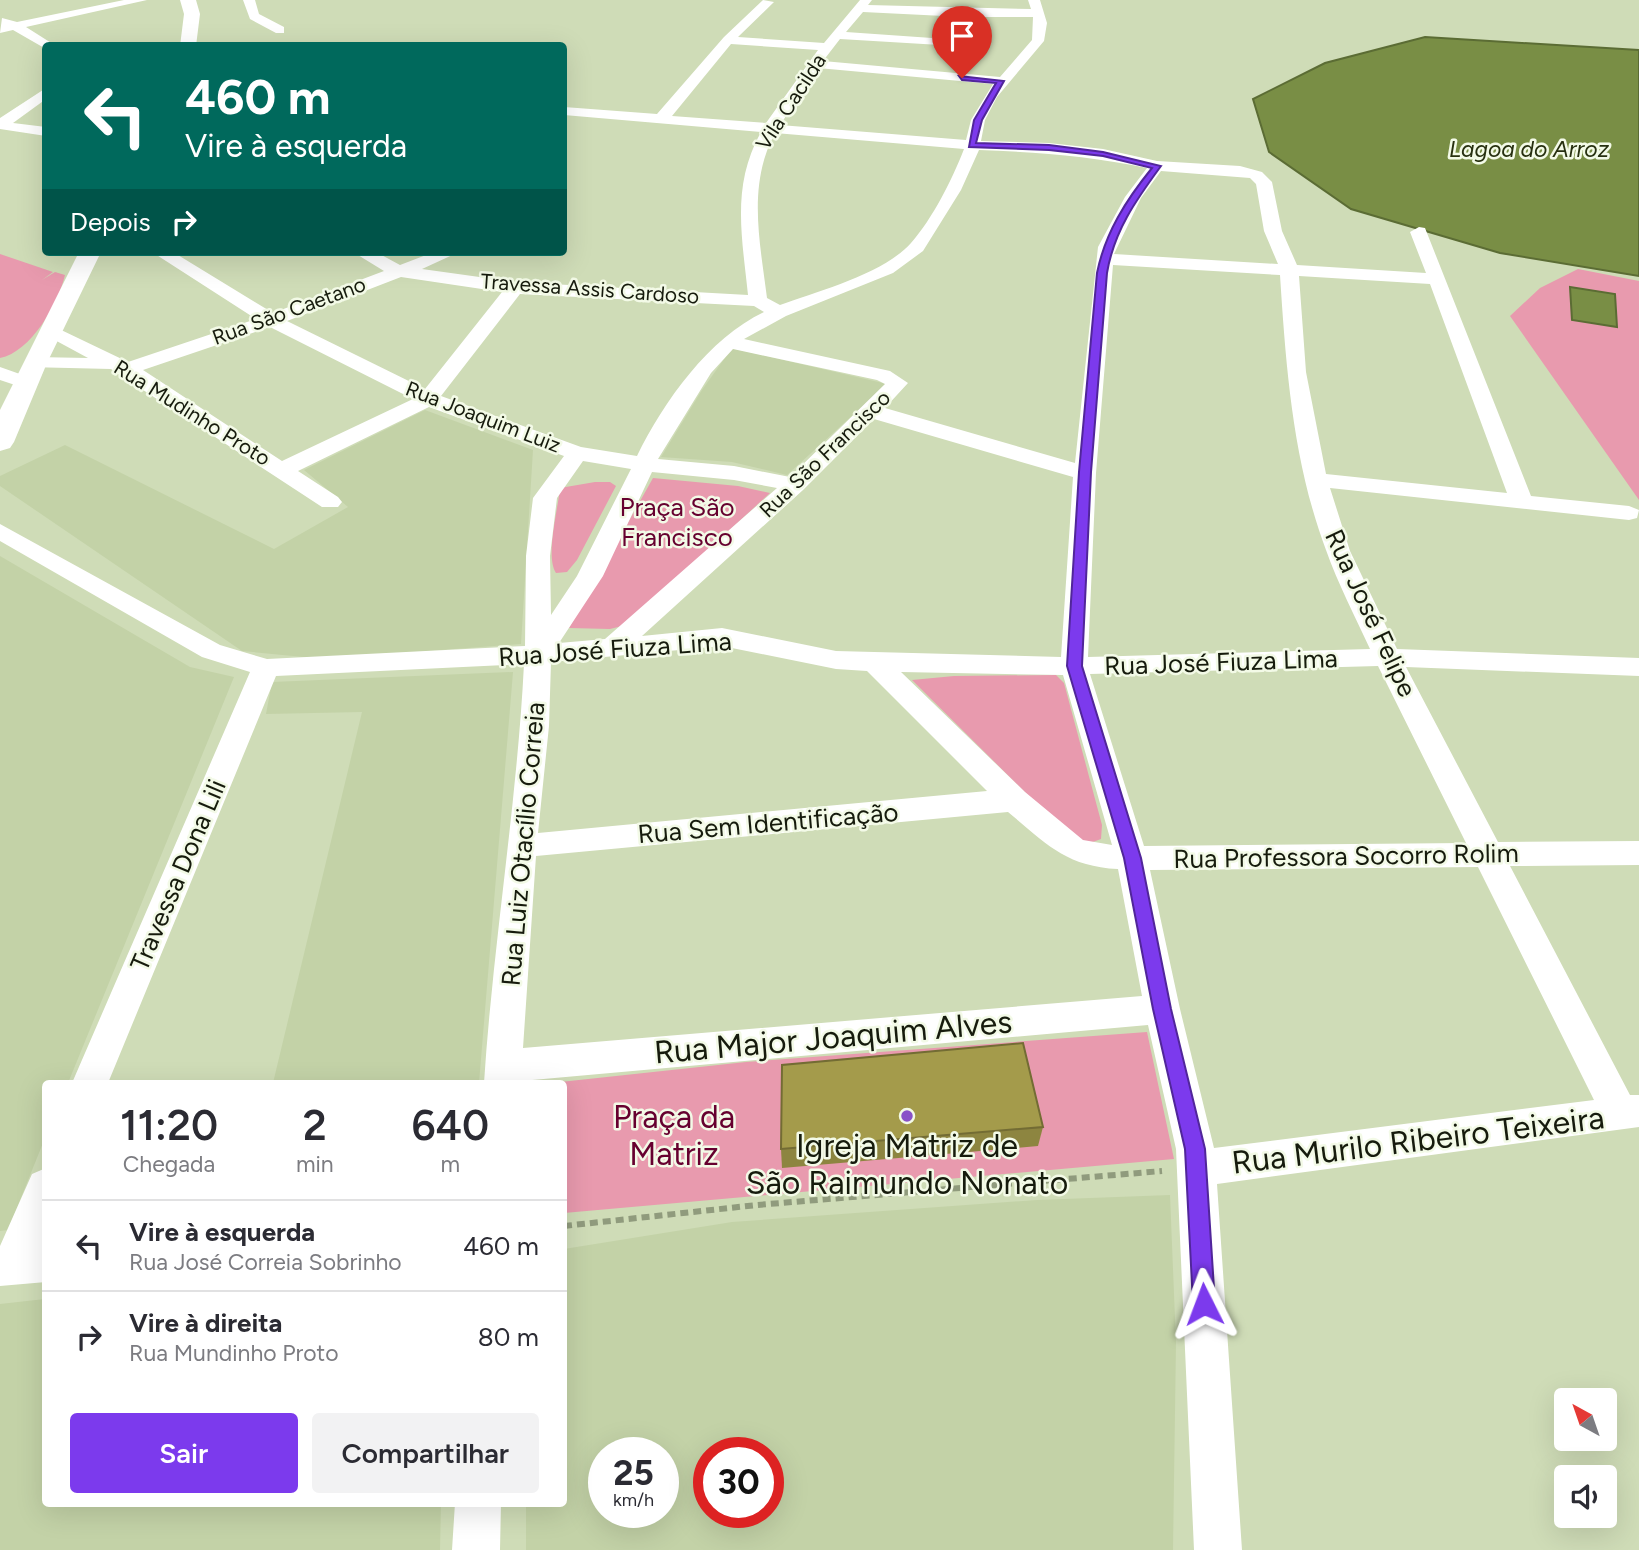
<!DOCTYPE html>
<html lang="pt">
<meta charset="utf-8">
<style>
body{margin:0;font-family:Figtree,sans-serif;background:#f2f2f3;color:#2b2b33;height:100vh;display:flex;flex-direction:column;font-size:26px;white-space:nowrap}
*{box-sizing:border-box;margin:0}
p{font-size:23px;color:#7c7c81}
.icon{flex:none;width:38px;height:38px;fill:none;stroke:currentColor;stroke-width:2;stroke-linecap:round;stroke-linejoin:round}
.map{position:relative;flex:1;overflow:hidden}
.details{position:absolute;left:42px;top:1080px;width:525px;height:427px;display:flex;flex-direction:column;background:#fff;border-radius:7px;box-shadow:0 7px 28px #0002}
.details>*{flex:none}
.banner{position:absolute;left:42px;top:42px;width:525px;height:214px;border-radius:7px;box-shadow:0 7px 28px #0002;background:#00695c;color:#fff;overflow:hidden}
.needle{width:46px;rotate:320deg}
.fabs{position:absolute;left:1554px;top:1388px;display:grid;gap:14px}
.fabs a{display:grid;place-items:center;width:63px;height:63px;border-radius:7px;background:#fff;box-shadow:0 7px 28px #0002;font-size:35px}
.speed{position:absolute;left:588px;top:1437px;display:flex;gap:14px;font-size:35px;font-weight:700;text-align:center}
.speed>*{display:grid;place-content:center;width:91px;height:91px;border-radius:50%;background:#fff;box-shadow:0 7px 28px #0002;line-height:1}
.speed small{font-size:18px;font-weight:400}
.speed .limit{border:10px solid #d22;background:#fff;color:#111}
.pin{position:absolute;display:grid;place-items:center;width:60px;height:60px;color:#fff;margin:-72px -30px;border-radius:50% 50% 50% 0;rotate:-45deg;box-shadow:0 0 7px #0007}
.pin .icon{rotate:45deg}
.me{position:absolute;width:77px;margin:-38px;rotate:357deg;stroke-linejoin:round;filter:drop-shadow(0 0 5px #0008)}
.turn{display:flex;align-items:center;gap:24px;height:147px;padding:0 28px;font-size:32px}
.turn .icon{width:91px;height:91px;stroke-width:2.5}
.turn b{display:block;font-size:49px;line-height:60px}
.then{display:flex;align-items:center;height:66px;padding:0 28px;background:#0003;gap:14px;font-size:26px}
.eta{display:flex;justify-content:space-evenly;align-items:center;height:119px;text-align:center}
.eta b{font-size:42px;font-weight:600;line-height:49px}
.button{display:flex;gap:14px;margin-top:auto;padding:14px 28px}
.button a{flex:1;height:80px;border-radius:7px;background:#7c3aed;color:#fff;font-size:28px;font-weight:600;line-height:80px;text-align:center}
.button a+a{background:#f2f2f3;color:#2b2b33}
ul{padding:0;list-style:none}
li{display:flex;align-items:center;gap:21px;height:91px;padding:0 28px;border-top:2px solid #e1e1e2}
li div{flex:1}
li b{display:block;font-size:26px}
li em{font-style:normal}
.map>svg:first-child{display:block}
.built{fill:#c3d2a7;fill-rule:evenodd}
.green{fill:#e89aae}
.water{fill:#798e45;stroke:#5b6c34;stroke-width:2}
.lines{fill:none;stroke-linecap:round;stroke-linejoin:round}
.path{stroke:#909b7d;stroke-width:6;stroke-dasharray:8 5;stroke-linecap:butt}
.minor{fill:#fff;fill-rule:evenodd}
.secondary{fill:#fff;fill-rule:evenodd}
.wall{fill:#8d8540}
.building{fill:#a49b4b;stroke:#736c34;stroke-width:2}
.route{fill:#7c3aed;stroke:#51269a;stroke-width:2}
.poi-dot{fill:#8951c8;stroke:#f3fae7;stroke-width:2.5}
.labels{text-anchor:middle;stroke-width:5;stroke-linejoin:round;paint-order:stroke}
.far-street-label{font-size:21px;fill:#161b0d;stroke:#f3fae7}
.far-water-label{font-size:23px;font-style:italic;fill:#273010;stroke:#f3fae7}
.park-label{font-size:26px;fill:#66002f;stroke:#f3fae7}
.street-label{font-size:26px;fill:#161b0d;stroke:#f3fae7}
.near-street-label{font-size:32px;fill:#161b0d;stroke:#f3fae7}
.near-park-label{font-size:32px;fill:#66002f;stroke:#f3fae7}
.near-poi-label{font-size:32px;fill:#161b0d;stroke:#f3fae7}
</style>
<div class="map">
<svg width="1639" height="1550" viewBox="0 0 1639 1550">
<rect width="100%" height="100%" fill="#cfdcb7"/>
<path class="built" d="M 732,348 L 887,384 L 787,475 L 732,462 L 661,457 L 702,390 Z
M 425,410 L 533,450 L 521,644 L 324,659 L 242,651 L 0,486 L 0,476 L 65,445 L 274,549 L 348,507 L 304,470 Z
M 0,556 L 190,667 L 234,677 L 68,1083 L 46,1083 L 45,1138 L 8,1230 L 0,1231 Z
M 513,672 L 479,1083 L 273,1083 L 362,712 L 266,714 L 272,682 Z
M 1170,1195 L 1176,1343 L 1173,1550 L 526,1550 L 526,1503 L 564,1503 L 564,1249 L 732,1222 L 1037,1200 ZM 663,1452 L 663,1512 L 604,1512 L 604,1452 ZM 768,1452 L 768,1512 L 709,1512 L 709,1452 Z
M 45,1299 L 46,1503 L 441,1503 L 440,1550 L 0,1550 L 0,1304 Z"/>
<path class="green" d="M 0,254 L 53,272 L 42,280 L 55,272 L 65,275 C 58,304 31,352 0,358 Z
M 1578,269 L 1639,281 L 1639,500 L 1510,316 L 1540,288 Z
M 653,478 L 738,486 L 770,493 L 626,625 L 610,629 L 569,628 Z
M 595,482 L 610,482 L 616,486 L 577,560 L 567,572 L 556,573 C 545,557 558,509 560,488 Z
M 1056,675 L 1064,683 L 1102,825 L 1101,839 L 1090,843 L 1079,841 L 1042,809 L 912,680 L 954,676 Z
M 1147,1032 L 1174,1159 L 564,1213 L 564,1083 L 551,1083 L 746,1062 Z"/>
<path class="water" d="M 1425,37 L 1639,50 L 1639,276 L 1500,253 L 1351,209 L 1269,152 L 1253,99 L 1325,63 Z
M 1570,287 L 1615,294 L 1617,327 L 1572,320 Z"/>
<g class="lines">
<path class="path" d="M 564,1226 L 757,1205 L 1162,1171"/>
<path class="minor" d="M 124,0 L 147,0 L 26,27 L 56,46 L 46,46 L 46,49 L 13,30 L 0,33 L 2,18 L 17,22 Z
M 243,0 L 255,0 L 259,14 L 284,27 L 284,33 L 276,33 L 250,19 Z
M 763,0 L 774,2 L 738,37 L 824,43 L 860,0 L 872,0 L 868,5 L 1031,9 L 1028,0 L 1040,0 L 1047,23 L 1044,41 L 997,97 L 985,120 L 981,141 L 1049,143 L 1103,149 L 1157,161 L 1240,166 L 1262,172 L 1272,182 L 1282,231 L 1297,265 L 1426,273 L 1410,232 L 1419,227 L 1425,228 L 1531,496 L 1629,506 L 1639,510 L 1637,518 L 1629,520 L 1330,488 L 1350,551 L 1397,649 L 1639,658 L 1639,676 L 1406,667 L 1498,842 L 1639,841 L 1639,865 L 1510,866 L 1630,1095 L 1639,1095 L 1639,1127 L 1217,1184 L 1242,1550 L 1194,1550 L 1176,1149 L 1148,1025 L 521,1081 L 520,1083 L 484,1083 C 493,943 517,804 524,664 L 276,676 L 108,1083 L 72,1083 L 250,672 L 202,657 L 0,541 L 0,524 L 220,645 L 267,659 L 525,646 L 526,556 L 533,498 L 564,456 L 429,407 L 298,471 L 338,497 L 342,502 L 338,507 L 322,507 L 111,369 L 27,367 L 24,363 L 34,357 L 88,358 L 40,332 L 43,328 L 57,328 L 128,362 L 256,319 L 152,252 L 173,252 L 273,313 L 384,271 L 353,252 L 376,252 L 400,265 L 434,252 L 459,252 L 422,269 L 515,282 L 748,295 C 742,236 731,186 761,132 L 564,115 L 564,107 L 657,114 L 724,37 ZM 863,12 L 944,16 L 932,38 L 846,32 ZM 956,17 L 1033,17 L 1032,40 L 1000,77 L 823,61 L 840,39 L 940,45 ZM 731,44 L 818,50 L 766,123 L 672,116 ZM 818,68 L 993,84 L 971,120 L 966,140 L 780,125 ZM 775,133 L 964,149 C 952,180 933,218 911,243 C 883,274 819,291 780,305 L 767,298 C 760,242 747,185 775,133 ZM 979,150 C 1036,152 1091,156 1147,168 L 1125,197 L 1098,247 L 1075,463 L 885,408 L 908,383 L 890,371 L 744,339 L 786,316 L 893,273 L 923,251 L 961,190 ZM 1161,171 L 1250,178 L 1256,184 L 1264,231 L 1278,264 L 1114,254 L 1141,198 ZM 1113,265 L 1280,275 C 1286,368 1293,462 1326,550 C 1338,584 1355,616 1370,649 L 1088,657 L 1096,473 ZM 1299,276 L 1430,284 L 1507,493 L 1326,474 L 1306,372 ZM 401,277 L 502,292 L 425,389 L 287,321 ZM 520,294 L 754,306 L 764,312 C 709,338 664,401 637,456 L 581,447 L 441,396 ZM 270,327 L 413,399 L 282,461 L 143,370 ZM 733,349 L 877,380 L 885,384 L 790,477 L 734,466 L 658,459 L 711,373 ZM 874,419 L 1073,477 L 1061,657 L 836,651 L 722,628 L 642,636 L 803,490 ZM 583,461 L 631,469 L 577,576 L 551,615 L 550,556 L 557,498 ZM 652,472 L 734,480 L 777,488 L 605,639 L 559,643 L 603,576 ZM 722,646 L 836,669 L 867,671 L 987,791 L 538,833 L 549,726 L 551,662 ZM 1378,666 L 1466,843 L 1144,846 L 1090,674 ZM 901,672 L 1063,675 L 1112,845 L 1083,840 L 1025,792 ZM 1008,812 C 1047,844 1065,866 1118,869 L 1142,996 L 523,1048 L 536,856 ZM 1478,867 L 1594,1100 L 1214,1148 L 1180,1009 L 1150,870 Z
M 46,88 L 46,99 L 13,123 L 46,127 L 46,136 L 0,129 L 0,118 Z
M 0,367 L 34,379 L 37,383 L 27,389 L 0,380 Z
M 46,1168 L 46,1235 L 43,1242 L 46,1242 L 46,1282 L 0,1286 L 0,1246 L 32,1174 Z
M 455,1503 L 501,1503 L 500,1550 L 452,1550 Z"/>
<path class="secondary" d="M 180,0 L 196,0 L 200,14 L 196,46 L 180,46 L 184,14 Z
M 79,252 L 101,252 L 47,363 L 14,442 L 10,448 L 0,451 L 0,410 Z"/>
</g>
<path class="wall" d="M 1043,1127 L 1038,1146 L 782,1168 L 781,1149 Z"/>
<path class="building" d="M 1023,1043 L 1043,1127 L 781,1149 L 782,1065 Z"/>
<path class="route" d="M 959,76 L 1004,81 L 982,120 L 976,143 L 1049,145 L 1103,152 L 1161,166 C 1136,200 1114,231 1107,273 L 1091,472 L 1082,666 L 1141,858 L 1171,1009 L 1205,1149 L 1215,1304 L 1212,1312 L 1204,1316 L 1196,1312 L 1193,1304 L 1185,1149 L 1153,1009 L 1124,858 L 1067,666 L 1079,472 L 1097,273 C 1105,233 1126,200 1152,168 L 1103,156 L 1049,150 L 969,147 L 974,120 L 996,83 L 962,80 Z"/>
<circle class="poi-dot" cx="907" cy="1116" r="7"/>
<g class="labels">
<g class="far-street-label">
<text transform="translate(791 102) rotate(-57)" y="7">Vila Cacilda</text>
<text transform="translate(590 289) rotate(4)" y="7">Travessa Assis Cardoso</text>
<text transform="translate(289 311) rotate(-20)" y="7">Rua São Caetano</text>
<text transform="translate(192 413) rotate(32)" y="7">Rua Mudinho Proto</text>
<text transform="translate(483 417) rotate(21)" y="7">Rua Joaquim Luiz</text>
<text transform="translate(825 454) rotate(-44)" y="7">Rua São Francisco</text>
</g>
<g class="far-water-label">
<text x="1529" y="157">Lagoa do Arroz</text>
</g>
<g class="park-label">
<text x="677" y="516">Praça São<tspan x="677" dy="30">Francisco</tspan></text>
</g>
<g class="street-label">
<text transform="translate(1371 613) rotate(65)" y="9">Rua José Felipe</text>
<text transform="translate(615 649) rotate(-4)" y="9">Rua José Fiuza Lima</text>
<text transform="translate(1221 662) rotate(-2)" y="9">Rua José Fiuza Lima</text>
<text transform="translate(768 823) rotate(-5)" y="9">Rua Sem Identificação</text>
<text transform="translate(523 844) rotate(-85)" y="9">Rua Luiz Otacílio Correia</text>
<text transform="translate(1346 856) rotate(-1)" y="9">Rua Professora Socorro Rolim</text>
<text transform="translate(178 875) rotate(-67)" y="9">Travessa Dona Lili</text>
</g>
<g class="near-street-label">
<text transform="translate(833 1037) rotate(-5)" y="11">Rua Major Joaquim Alves</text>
<text transform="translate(1418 1140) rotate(-7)" y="11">Rua Murilo Ribeiro Teixeira</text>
</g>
<g class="near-park-label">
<text x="674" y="1128">Praça da<tspan x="674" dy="37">Matriz</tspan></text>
</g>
<g class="near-poi-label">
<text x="907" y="1157">Igreja Matriz de<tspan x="907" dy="37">São Raimundo Nonato</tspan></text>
</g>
</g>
</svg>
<div class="fabs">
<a><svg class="needle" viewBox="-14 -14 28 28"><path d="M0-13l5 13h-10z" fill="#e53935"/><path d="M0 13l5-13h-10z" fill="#7c7c81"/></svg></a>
<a><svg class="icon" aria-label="sound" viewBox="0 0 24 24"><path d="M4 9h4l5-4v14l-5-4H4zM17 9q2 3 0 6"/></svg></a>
</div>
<div class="speed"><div>25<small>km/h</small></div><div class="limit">30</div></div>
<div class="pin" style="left:962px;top:78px;background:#d93025"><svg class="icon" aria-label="arrive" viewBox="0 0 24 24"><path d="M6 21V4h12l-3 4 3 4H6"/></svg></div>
<svg class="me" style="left:1204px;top:1304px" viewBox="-20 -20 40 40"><path d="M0-17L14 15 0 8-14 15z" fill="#7c3aed" stroke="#fff" stroke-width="4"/></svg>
<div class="banner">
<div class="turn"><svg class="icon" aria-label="left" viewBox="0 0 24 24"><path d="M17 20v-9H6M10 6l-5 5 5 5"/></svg><div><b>460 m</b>Vire à esquerda</div></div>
<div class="then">Depois<svg class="icon" aria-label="right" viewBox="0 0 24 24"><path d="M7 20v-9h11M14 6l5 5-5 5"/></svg></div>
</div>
<section class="details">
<div class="eta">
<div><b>11:20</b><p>Chegada</p></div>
<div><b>2</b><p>min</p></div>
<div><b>640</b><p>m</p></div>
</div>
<ul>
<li><svg class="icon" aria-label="left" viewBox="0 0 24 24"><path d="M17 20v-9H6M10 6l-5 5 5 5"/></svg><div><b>Vire à esquerda</b><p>Rua José Correia Sobrinho</p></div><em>460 m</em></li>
<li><svg class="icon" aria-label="right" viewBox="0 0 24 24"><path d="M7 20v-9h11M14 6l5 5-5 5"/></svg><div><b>Vire à direita</b><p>Rua Mundinho Proto</p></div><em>80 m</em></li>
</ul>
<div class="button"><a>Sair</a><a>Compartilhar</a></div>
</section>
</div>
